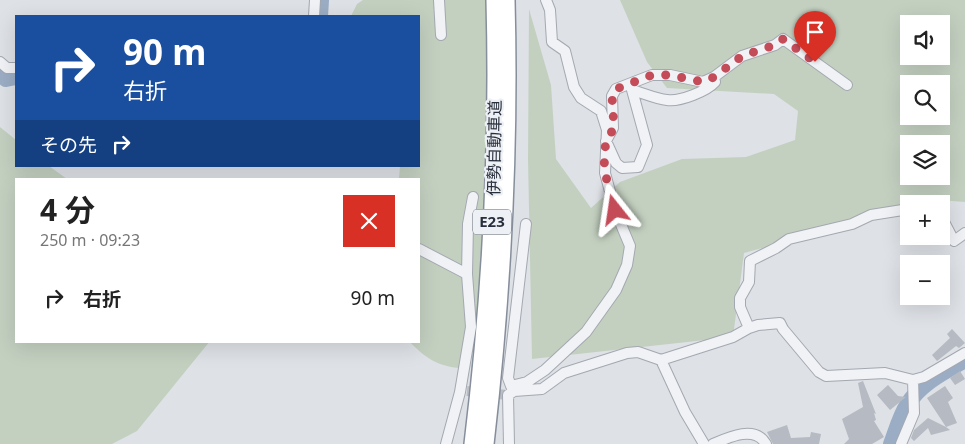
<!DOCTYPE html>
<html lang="ja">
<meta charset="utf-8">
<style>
body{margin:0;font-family:"Noto Sans","Noto Sans JP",sans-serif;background:#f6f6f6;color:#222;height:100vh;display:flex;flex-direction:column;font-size:19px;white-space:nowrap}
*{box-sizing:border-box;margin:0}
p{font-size:16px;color:#767676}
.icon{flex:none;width:28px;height:28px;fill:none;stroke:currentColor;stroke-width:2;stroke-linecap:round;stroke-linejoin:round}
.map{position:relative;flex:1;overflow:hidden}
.panel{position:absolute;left:15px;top:178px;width:405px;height:165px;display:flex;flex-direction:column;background:#fff;border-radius:0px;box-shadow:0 5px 20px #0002}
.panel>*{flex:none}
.banner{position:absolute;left:15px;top:15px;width:405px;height:152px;border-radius:0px;box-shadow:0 5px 20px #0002;background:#1a4fa0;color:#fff;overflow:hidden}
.tools{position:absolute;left:900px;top:15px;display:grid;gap:10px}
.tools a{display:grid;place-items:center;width:50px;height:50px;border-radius:0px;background:#fff;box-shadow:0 5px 20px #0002;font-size:25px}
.pin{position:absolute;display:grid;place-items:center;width:42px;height:42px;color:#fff;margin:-51px -21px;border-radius:50% 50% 50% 0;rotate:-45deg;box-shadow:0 0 5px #0007}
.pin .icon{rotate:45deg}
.me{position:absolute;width:55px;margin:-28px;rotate:345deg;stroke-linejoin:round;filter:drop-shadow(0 0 4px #0008)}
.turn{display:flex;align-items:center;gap:18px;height:105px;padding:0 25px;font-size:22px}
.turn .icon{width:65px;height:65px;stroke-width:2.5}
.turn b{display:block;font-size:35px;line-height:42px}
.then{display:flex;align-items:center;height:48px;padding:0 25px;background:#0003;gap:10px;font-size:19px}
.round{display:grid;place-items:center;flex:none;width:52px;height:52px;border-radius:0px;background:#f6f6f6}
.overview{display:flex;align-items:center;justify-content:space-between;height:85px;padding:0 25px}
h1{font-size:30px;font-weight:700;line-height:38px}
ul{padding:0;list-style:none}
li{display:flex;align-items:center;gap:15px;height:70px;padding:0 25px}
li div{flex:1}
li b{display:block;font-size:19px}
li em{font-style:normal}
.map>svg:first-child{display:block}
.green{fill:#c3d0c0;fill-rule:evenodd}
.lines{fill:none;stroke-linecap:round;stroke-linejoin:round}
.river{stroke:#9badc4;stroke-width:16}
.building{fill:#b6bac3}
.minor-tunnel{stroke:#babdc4;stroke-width:10;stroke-dasharray:10 5;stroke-linecap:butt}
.minor-casing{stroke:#a4a8b0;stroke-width:12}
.highway-casing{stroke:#868e9c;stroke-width:18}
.minor{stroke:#f0f2f5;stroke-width:10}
.highway{stroke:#fff;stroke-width:15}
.route{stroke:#c44b58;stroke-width:9;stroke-dasharray:0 16.2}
.labels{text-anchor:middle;stroke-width:4.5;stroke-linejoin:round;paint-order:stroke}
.shield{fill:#edf0f4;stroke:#636973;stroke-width:1}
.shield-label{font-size:15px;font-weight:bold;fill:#282f3c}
.street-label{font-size:16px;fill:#282f3c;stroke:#edf0f4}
</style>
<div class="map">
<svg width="965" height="444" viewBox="0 0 965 444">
<rect width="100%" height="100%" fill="#dee1e6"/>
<path class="green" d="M 363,0 L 510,0 L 481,328 L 472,353 L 461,368 C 438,367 424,357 409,341 L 419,341 L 419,179 L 399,179 L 400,166 L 419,166 L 419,16 L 351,16 L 357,4 Z
M 620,0 L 965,0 L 965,202 L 939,200 L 926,204 L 909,204 L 909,208 L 744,253 L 733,337 L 532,359 L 528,159 L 529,9 L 551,85 L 556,159 L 591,208 L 620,182 L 682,159 L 746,157 L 795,140 L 798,111 L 774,94 L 667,88 L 647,62 ZM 909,24 L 941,24 L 941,56 L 909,56 ZM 909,84 L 941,84 L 941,116 L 909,116 ZM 909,144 L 941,144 L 941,176 L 909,176 Z
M 0,127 L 16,140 L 16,166 L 49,166 L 67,179 L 16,179 L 16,341 L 210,341 L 137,431 L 112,444 L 0,444 Z"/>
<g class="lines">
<path class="river" d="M 320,16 L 321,0
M 0,74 L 6,79 L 16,77
M 891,444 C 896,431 900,416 907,405 C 921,383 944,372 965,360"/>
</g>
<path class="building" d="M 952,329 L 965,343 L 959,348 L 956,346 L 937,361 L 932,355 L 950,338 L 947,334 Z
M 960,371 L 965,379 L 955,385 L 950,378 Z
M 863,381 L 876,414 L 874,413 L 876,420 L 874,421 L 884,437 L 872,444 L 844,444 L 849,439 L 842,419 L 863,407 L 858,383 Z
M 888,385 L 898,396 L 906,397 L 890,410 L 877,395 Z
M 945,386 L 953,398 L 948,402 L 957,423 L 946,427 L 950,430 L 931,435 L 928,428 L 914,441 L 911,438 L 914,430 L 928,418 L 946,427 L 927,398 Z
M 787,425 L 791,438 L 810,437 L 811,432 L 821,434 L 819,444 L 773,444 L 767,432 Z"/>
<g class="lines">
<path class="minor-tunnel" d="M 467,391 L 508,395"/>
<g class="minor-casing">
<path id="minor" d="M 439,0 L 441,35
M 314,16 L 315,0
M 0,62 L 7,68 L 16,68
M 714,77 L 715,82 C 707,91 680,102 667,100 C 656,99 643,93 632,90 L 647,145 L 638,167 L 622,168 L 616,163 L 606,141 L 613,128 L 612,96 L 616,89 L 652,75 L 670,75 L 703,82 L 714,77 L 742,56 L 775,45 L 783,39 L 847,85
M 941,216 L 954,241 L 965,233
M 419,249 L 467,274
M 749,328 L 758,325 L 780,323 L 783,329 L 819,372 L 826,376 L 885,373 L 913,380
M 661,360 L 733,337 L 749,328 L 740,307 L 740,298 L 749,282 L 750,261 L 776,248 L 789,239 L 852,224 L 871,215 L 909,209
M 511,386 L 508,378 L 526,224
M 514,391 L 511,386 L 527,382 L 545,370 L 586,332 L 616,290 L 627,265 L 630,246 L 615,210 L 605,173 L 607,130 L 601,111 L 581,98 L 574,87 L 565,51 L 552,42 L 550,10 L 546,0
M 446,444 L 460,392 L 471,327 L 467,274 L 468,224 L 473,197
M 509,444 L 508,395 L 514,391 L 542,389 L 564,373 L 627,353 L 638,352 L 661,360 L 685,412 L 704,444
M 713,444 C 729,437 755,425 766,444
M 901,444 L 914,413 L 913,380 L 924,377 L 965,353"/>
</g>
<g class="highway-casing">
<path id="highway" d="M 472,444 C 490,296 498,149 494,0
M 486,444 C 503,296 511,149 507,0"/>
</g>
<use href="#minor" class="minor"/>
<use href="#highway" class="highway"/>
</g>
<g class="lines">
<path class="route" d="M 615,210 L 605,173 L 604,157 L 606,141 L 614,128 L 612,96 L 616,89 L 652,75 L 670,75 L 703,82 L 714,77 L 742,56 L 775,45 L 783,39 L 815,62"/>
</g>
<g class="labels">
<rect class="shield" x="473" y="209.5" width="38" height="25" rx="4"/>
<g class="shield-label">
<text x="492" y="227">E23</text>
</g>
<g class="street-label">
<text transform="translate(494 148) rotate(-89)" y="6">伊勢自動車道</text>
</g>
</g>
</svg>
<div class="tools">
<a><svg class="icon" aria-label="sound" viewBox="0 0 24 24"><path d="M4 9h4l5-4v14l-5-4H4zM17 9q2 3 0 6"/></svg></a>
<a><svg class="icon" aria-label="search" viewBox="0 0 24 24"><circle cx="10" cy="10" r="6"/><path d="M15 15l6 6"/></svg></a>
<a><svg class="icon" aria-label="layers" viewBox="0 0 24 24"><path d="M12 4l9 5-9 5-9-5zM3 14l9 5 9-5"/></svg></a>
<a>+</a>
<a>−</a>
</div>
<div class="pin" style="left:815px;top:62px;background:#d93025"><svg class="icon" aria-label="arrive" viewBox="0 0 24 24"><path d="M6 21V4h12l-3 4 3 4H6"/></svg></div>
<svg class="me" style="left:615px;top:210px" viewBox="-20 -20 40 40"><path d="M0-17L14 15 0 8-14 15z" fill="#c44b58" stroke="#fff" stroke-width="4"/></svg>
<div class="banner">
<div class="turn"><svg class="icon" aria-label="right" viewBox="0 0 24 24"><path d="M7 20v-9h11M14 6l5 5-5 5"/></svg><div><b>90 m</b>右折</div></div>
<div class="then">その先<svg class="icon" aria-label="right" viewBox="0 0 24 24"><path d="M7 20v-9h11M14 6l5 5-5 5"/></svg></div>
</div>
<section class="panel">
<div class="overview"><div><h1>4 分</h1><p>250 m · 09:23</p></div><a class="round" style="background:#d93025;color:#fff"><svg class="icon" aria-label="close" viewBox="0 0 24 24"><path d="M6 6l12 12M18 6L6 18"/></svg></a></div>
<ul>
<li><svg class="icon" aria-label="right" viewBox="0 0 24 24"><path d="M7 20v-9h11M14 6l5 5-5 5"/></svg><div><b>右折</b></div><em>90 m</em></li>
</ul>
</section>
</div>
